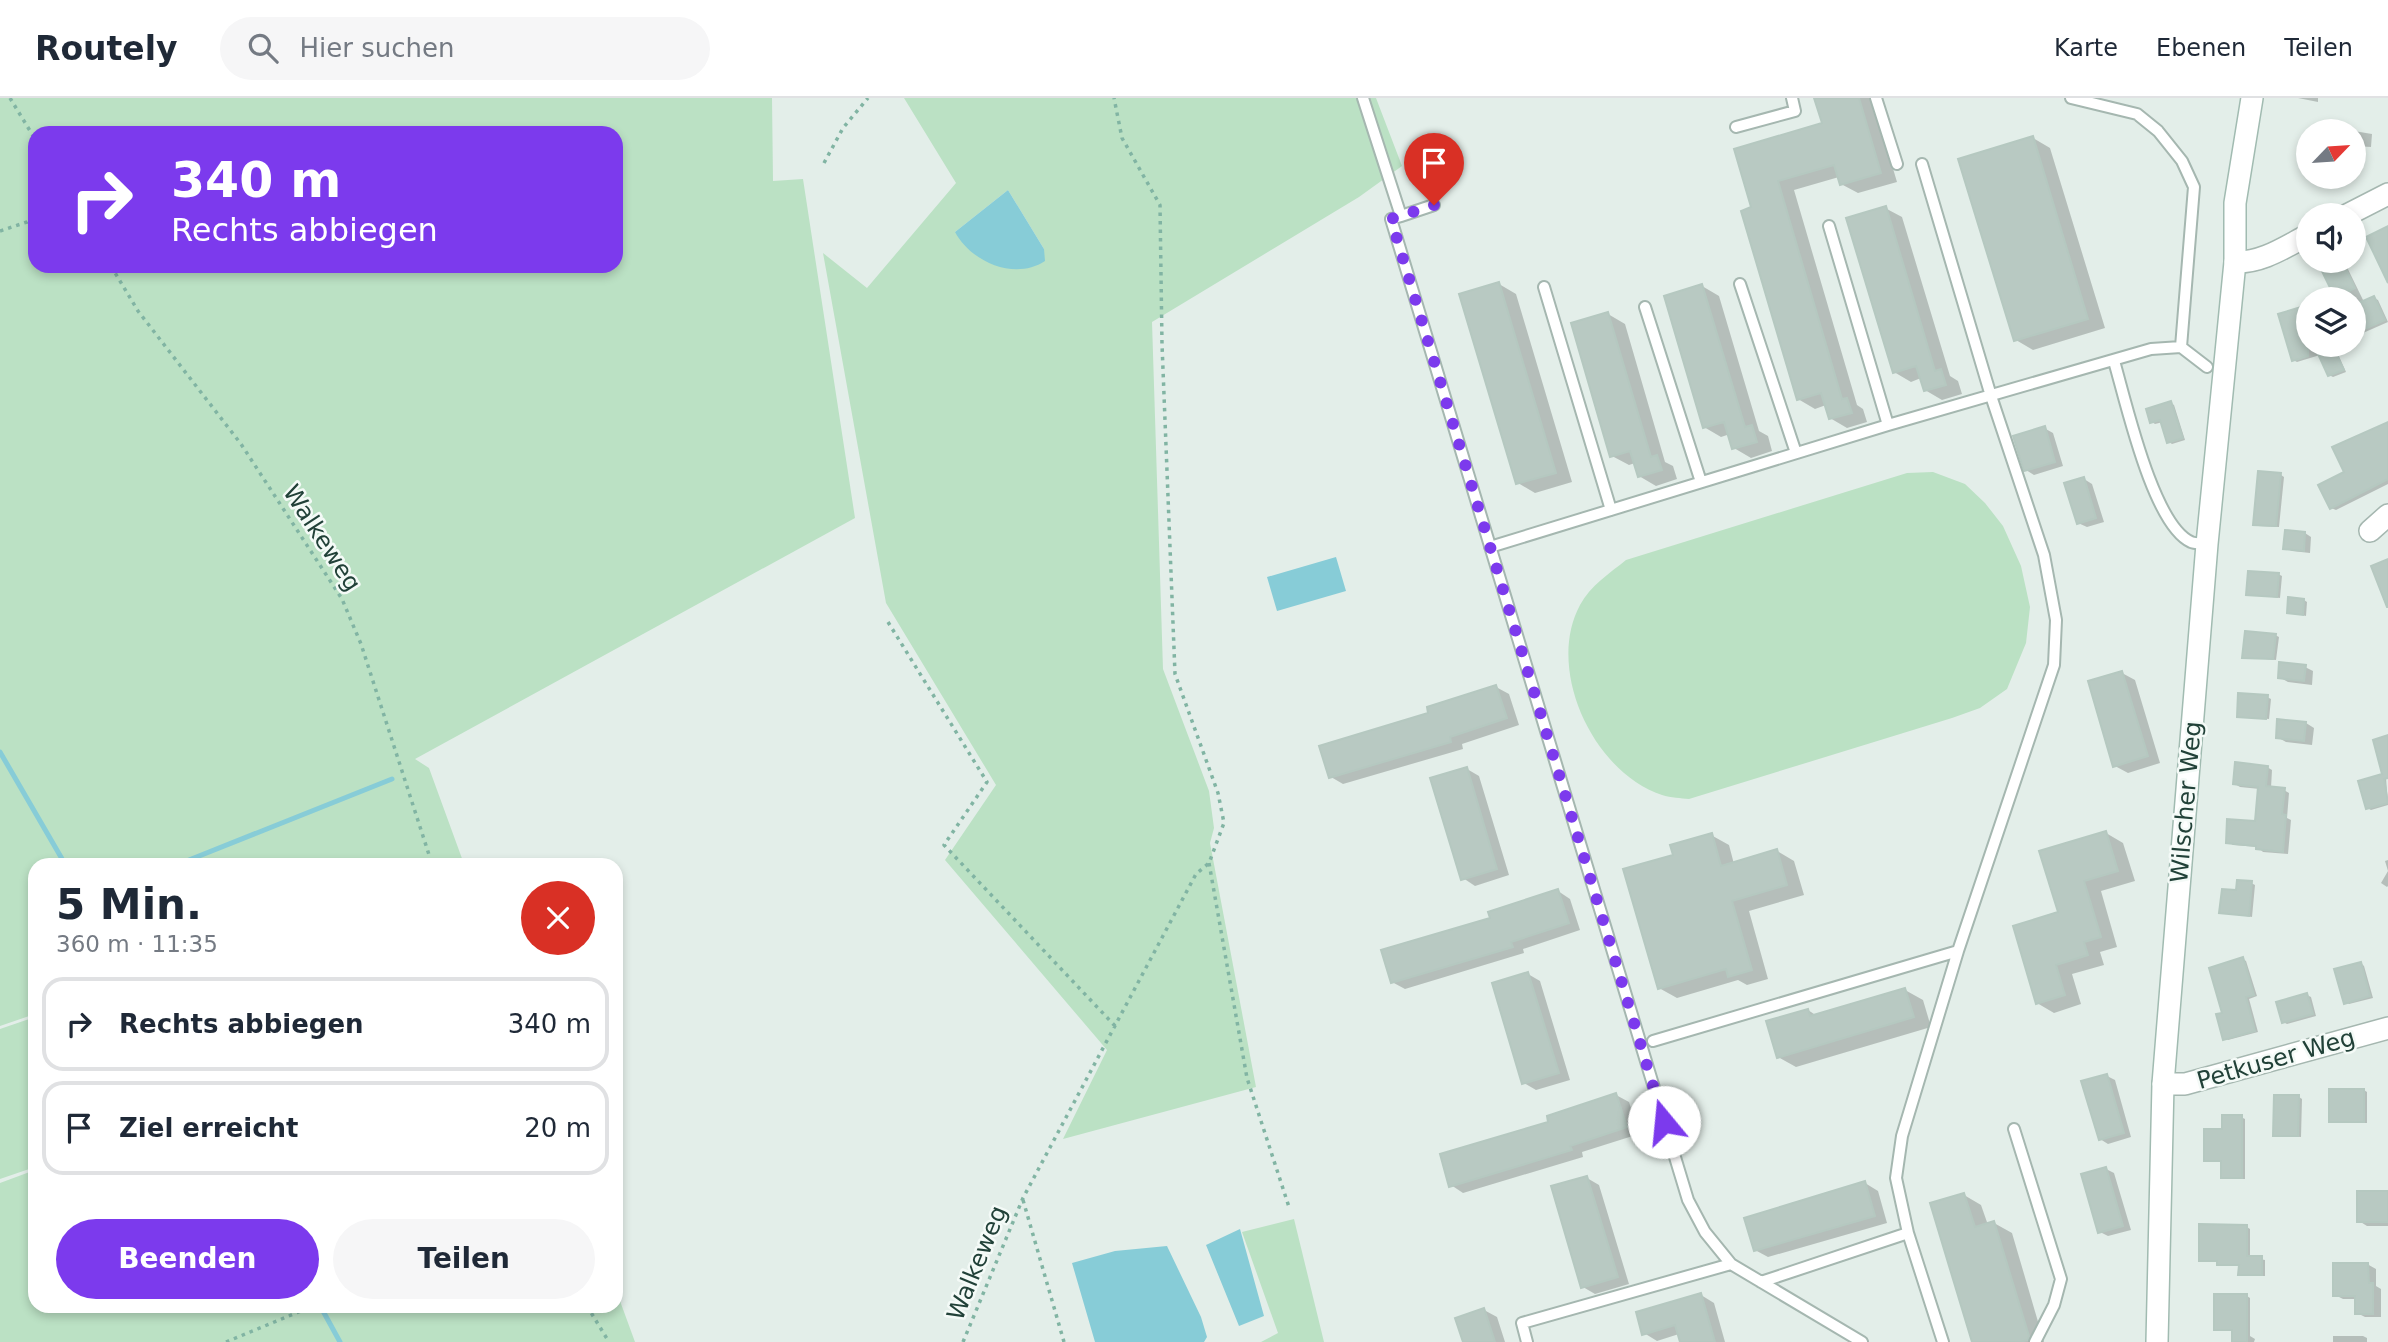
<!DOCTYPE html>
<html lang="de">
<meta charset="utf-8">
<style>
body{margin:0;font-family:"DejaVu Sans",sans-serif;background:#f6f6f7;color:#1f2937;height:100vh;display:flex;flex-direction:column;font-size:26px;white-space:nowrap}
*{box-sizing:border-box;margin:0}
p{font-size:23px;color:#747a83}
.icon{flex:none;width:38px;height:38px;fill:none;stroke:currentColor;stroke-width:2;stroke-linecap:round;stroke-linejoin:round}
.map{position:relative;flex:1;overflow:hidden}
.panel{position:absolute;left:28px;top:760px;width:595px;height:455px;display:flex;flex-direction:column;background:#fff;border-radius:21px;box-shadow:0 4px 10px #0003}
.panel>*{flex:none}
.banner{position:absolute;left:28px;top:28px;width:595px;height:147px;border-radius:21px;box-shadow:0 4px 10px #0003;background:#7c3aed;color:#fff;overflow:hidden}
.needle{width:46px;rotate:65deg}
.controls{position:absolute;left:2296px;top:21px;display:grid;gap:14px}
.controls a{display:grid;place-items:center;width:70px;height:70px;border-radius:50%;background:#fff;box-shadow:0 4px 10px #0003;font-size:35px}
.pin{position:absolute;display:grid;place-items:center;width:60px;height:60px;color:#fff;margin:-72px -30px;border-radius:50% 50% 50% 0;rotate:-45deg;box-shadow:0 0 7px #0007}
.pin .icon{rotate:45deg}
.me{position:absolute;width:77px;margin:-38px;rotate:343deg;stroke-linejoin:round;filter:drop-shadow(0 0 5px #0008)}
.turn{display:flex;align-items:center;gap:24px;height:147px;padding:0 28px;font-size:32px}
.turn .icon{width:91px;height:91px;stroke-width:2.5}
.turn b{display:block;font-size:49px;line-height:60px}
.round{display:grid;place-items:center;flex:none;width:74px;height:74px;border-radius:37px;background:#f6f6f7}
.head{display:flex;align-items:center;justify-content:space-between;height:119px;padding:0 28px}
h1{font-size:42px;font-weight:700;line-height:52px}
.action{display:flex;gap:14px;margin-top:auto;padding:14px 28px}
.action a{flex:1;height:80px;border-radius:42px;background:#7c3aed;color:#fff;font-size:28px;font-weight:700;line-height:80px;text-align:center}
.action a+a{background:#f6f6f7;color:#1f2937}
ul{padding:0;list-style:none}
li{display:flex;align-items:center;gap:21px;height:94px;margin:0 14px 10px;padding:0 14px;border:4px solid #e0e1e3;border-radius:21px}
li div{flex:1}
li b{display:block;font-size:26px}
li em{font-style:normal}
header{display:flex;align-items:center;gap:42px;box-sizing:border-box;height:98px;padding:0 35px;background:#fff;border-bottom:2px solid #e0e1e3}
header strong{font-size:33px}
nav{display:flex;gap:38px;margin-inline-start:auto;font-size:24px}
.search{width:490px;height:63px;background:#f6f6f7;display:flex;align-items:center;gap:18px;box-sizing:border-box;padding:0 24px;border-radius:38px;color:#747a83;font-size:26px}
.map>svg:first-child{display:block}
.green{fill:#bbe1c4;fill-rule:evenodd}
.water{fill:#87ccd7}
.shadow{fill:#0003}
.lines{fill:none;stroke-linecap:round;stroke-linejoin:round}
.stream{stroke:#87ccd7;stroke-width:5}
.building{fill:#b8c9c2;stroke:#b5c8c0;stroke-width:2}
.lane-casing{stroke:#a5b7b0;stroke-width:14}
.street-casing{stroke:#a5b7b0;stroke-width:24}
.secondary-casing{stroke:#a1bbb1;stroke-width:24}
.path{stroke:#81b4a3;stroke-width:3.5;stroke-dasharray:3.5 5;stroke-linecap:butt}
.lane{stroke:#fff;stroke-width:10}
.street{stroke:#fff;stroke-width:21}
.secondary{stroke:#fff;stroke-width:21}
.route{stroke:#7c3aed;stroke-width:12;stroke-dasharray:0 21.6}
.labels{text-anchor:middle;stroke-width:5;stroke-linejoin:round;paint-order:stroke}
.street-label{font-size:24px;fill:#214138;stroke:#f4faf7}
</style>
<header>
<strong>Routely</strong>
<div class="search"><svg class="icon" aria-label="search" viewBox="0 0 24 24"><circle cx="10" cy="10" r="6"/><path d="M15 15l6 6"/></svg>Hier suchen</div>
<nav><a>Karte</a><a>Ebenen</a><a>Teilen</a></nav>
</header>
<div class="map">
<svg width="2388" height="1244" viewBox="0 0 2388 1244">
<rect width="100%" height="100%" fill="#e3eee9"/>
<path class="green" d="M 0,0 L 772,0 L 773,83 L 803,81 L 855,420 L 415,661 L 429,670 L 464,766 L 35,766 L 35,916 L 0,928 ZM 35,35 L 616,35 L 616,168 L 35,168 Z
M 904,0 L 1376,0 L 1402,68 L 1359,99 L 1152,224 L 1163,571 L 1209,693 L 1214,730 L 1210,745 L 1256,989 L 1063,1041 L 1107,952 L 945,762 L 996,687 L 886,505 L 823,155 L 867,190 L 956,85 ZM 1008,92 L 1044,151 L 955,134 Z
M 1933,374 L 1965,386 L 1985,405 L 2003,428 L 2021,468 L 2030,509 L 2026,545 L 2007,591 L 1980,610 L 1952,620 L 1689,701 C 1681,700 1671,700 1662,697 C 1594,675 1545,572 1580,507 C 1590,488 1610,475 1626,462 L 1907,375 Z
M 35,919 L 35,1069 L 0,1081 L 0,931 Z
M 35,1072 L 35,1208 L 616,1208 L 616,1192 L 635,1244 L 0,1244 L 0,1085 Z
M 1294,1121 L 1324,1244 L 1261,1244 L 1278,1235 L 1242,1134 Z"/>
<path class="water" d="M 1008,92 L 1044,151 L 1045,163 C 1015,183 971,164 955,134 Z
M 1336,459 L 1346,493 L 1277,513 L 1267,479 Z
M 1240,1131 L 1264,1218 L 1239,1228 L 1206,1147 Z
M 1167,1148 L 1201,1219 L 1207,1239 L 1204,1244 L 1095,1244 L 1072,1165 L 1115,1153 Z"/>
<path class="shadow" d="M 1816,0 L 1872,0 L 1897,84 L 1858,95 L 1841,86 L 1839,79 L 1794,92 L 1857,307 L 1863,311 L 1867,324 L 1847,330 L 1830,320 L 1826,307 L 1815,311 L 1798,301 L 1754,111 L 1824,26 Z
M 2298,0 L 2318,0 L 2318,4 Z
M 2348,32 L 2372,36 L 2371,49 L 2354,48 L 2354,33 Z
M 2033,40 L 2050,50 L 2105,230 L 2033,252 L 2016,242 Z
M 1885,110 L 1902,119 L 1950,278 L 1958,283 L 1962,296 L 1942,302 L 1925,292 L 1921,280 L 1911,284 L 1894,274 Z
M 2319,163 L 2344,163 L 2364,204 L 2374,200 L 2378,202 L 2388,224 L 2363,235 L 2359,233 L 2354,220 L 2354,201 L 2336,199 Z
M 1499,186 L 1516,196 L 1572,384 L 1535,395 L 1518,385 Z
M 1702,188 L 1719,198 L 1759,333 L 1768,338 L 1772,353 L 1751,360 L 1734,350 L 1730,336 L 1721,339 L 1704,329 Z
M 2301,211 L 2305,213 L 2308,226 L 2308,247 L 2334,247 L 2346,274 L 2333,279 L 2329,277 L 2320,257 L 2297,264 L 2293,262 Z
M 1608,216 L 1625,226 L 1665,364 L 1673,368 L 1677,381 L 1656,388 L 1639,378 L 1635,365 L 1629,367 L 1612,358 Z
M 2170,305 L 2174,307 L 2185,342 L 2172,346 L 2169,344 L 2163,324 L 2155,326 L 2152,324 Z
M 2388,326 L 2388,386 L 2336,412 L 2331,410 L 2347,375 Z
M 2044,330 L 2053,335 L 2063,368 L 2034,377 L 2026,372 Z
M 2281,377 L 2284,379 L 2279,429 L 2258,428 L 2255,426 Z
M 2084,381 L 2092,386 L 2104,424 L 2087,429 L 2078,425 Z
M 2305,435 L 2311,439 L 2310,455 L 2292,453 L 2285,450 Z
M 2278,476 L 2282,478 L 2280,500 L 2248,496 Z
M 2304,502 L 2307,504 L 2306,518 L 2288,514 Z
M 2275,537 L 2279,539 L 2276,562 L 2244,559 Z
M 2305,569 L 2313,573 L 2312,587 L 2288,584 L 2279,579 Z
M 2122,575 L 2135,582 L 2160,665 L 2128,675 L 2115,668 Z
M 1496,589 L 1509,596 L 1519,627 L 1462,646 L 1463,651 L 1343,686 L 1331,679 L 1431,616 Z
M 2267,599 L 2271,601 L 2269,621 L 2238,618 Z
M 2306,625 L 2314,630 L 2312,647 L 2286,644 L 2277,639 Z
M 2267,669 L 2272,672 L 2271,690 L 2284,692 L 2289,695 L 2287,720 L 2291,722 L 2288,756 L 2263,754 L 2258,749 L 2233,747 L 2228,744 L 2257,725 L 2260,691 L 2240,689 L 2235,686 Z
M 1467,671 L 1479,678 L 1509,777 L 1475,788 L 1463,780 Z
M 2386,680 L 2388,707 L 2371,712 L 2367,710 L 2360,684 Z
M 2106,735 L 2123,745 L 2135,783 L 2101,793 L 2117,849 L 2100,854 L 2104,867 L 2072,876 L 2081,906 L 2054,915 L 2037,905 L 2060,815 Z
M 1711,737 L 1729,747 L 1734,766 L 1777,753 L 1794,763 L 1804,797 L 1749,813 L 1768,881 L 1747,887 L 1738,882 L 1677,900 L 1659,890 L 1675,758 Z
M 2388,762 L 2388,788 L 2387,789 L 2381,785 L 2388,773 L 2385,763 Z
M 2251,785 L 2255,787 L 2252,819 L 2221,814 L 2238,794 Z
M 1558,793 L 1570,801 L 1580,832 L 1523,851 L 1524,855 L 1405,891 L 1392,884 L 1492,821 Z
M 2243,861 L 2246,863 L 2257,898 L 2249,901 L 2258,934 L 2228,942 L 2225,940 L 2224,916 Z
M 2361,865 L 2364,868 L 2373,900 L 2349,906 L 2346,904 Z
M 1528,876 L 1540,883 L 1570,982 L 1536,992 L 1524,985 Z
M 1905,892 L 1923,902 L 1931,929 L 1796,969 L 1778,959 L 1808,912 L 1817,918 Z
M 2307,897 L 2311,899 L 2316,918 L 2287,926 L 2283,924 Z
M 2107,978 L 2115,982 L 2131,1039 L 2108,1046 L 2100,1041 Z
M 2364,992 L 2367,994 L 2367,1025 L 2334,1025 L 2330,1023 Z
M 1616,997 L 1629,1004 L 1639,1036 L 1582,1054 L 1583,1059 L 1463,1095 L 1451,1087 L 1550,1025 Z
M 2299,999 L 2302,1001 L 2301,1039 L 2274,1037 Z
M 2241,1019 L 2245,1021 L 2245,1081 L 2226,1081 L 2222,1079 L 2222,1064 L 2206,1062 L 2224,1033 Z
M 2106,1071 L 2114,1075 L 2131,1132 L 2108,1138 L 2100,1134 Z
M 1587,1080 L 1599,1087 L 1629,1186 L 1595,1196 L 1583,1189 Z
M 1865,1085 L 1878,1093 L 1887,1125 L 1768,1159 L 1755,1152 Z
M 2388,1095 L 2388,1128 L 2367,1128 L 2359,1123 Z
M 1964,1097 L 1981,1107 L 1988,1127 L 1994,1125 L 2012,1135 L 2044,1244 L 1974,1244 Z
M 2247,1129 L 2250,1131 L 2250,1159 L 2265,1162 L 2265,1178 L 2244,1178 L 2240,1176 L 2240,1168 L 2222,1168 L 2219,1164 L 2200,1162 Z
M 2367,1166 L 2376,1171 L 2376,1188 L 2381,1191 L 2381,1219 L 2365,1219 L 2357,1215 L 2357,1201 L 2343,1201 L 2335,1197 Z
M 1701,1197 L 1714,1205 L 1725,1244 L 1681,1244 L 1679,1236 L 1657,1243 L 1644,1235 Z
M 2247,1198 L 2250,1200 L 2250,1238 L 2255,1241 L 2254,1244 L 2233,1244 L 2234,1233 L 2216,1231 Z
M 1484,1212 L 1497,1219 L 1505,1244 L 1465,1244 Z
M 2333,1238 L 2363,1238 L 2367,1240 L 2367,1244 L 2333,1244 Z"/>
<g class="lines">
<path class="stream" d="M 0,654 L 65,766
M 179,766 L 392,681
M 323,1213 L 340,1244"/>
</g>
<path class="building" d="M 1814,0 L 1859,0 L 1881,75 L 1840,87 L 1834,67 L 1778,83 L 1842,301 L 1847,300 L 1852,315 L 1829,321 L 1821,295 L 1797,302 L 1741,113 L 1751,109 L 1734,51 L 1822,25 Z
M 2033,38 L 2088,221 L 2014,243 L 1958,61 Z
M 1886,108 L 1935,273 L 1941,271 L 1946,287 L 1924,293 L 1916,268 L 1893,275 L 1846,120 Z
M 2388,128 L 2388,185 L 2366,139 Z
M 2317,163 L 2342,163 L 2355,190 L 2335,200 Z
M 1499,184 L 1556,375 L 1516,386 L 1459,196 Z
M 1702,186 L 1745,329 L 1752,327 L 1757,344 L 1732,351 L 1724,324 L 1703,330 L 1664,198 Z
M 2374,198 L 2385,222 L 2358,234 L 2354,224 L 2354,207 Z
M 2301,209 L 2308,233 L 2308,258 L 2292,263 L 2278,216 Z
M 1608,214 L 1651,359 L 1657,357 L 1662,372 L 1638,379 L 1630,353 L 1610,359 L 1571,225 Z
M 2314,247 L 2332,247 L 2344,272 L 2328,278 Z
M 2171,303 L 2183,340 L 2167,345 L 2160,322 L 2150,325 L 2146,311 Z
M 2388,324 L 2388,381 L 2330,411 L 2318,387 L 2344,374 L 2332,349 Z
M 2045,328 L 2055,364 L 2024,373 L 2013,338 Z
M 2258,373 L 2281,375 L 2276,428 L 2253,427 Z
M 2084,379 L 2096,420 L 2077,426 L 2064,385 Z
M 2285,432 L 2305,434 L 2304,453 L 2283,451 Z
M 2388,461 L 2388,509 L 2387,509 L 2371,468 Z
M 2248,473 L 2279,475 L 2277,499 L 2246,497 Z
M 2288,499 L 2304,501 L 2303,517 L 2287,515 Z
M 2245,533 L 2276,536 L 2273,561 L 2242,560 Z
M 2279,564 L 2306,567 L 2304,583 L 2278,580 Z
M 2122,573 L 2148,658 L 2113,669 L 2088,583 Z
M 1496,587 L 1507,620 L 1450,639 L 1451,644 L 1329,680 L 1319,648 L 1428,615 L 1427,609 Z
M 2238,595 L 2268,597 L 2266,621 L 2237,619 Z
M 2277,621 L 2306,624 L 2304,643 L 2276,640 Z
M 2388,637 L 2388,680 L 2384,681 L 2388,705 L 2366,711 L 2358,683 L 2382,676 L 2373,642 Z
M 2235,664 L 2268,668 L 2266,688 L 2285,690 L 2282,716 L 2286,717 L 2283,754 L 2256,751 L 2256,748 L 2226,745 L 2227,721 L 2255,723 L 2258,689 L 2233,686 Z
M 1467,669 L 1497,771 L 1461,782 L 1430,680 Z
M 2106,733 L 2118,773 L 2084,783 L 2101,839 L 2084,844 L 2088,857 L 2056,867 L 2065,897 L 2036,906 L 2013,828 L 2058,814 L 2039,753 Z
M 1712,735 L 1721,768 L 1777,751 L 1787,787 L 1732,803 L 1752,872 L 1728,879 L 1726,871 L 1658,891 L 1623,771 L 1673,757 L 1670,747 Z
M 2237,782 L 2252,783 L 2249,818 L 2219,815 L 2222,791 L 2236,792 Z
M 1558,791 L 1569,825 L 1511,844 L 1513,849 L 1391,885 L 1381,852 L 1490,820 L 1488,814 Z
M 2243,859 L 2254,897 L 2246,899 L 2255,933 L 2223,942 L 2216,916 L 2222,915 L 2209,870 Z
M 2361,864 L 2370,898 L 2344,906 L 2334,871 Z
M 1528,874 L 1559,975 L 1522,986 L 1492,885 Z
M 1905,890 L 1914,919 L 1777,960 L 1766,923 L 1808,911 L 1810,918 Z
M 2307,895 L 2313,916 L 2282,925 L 2276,904 Z
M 2107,976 L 2124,1035 L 2099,1042 L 2081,983 Z
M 2329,991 L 2364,991 L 2364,1024 L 2329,1024 Z
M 1616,995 L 1627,1029 L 1570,1048 L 1572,1052 L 1449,1089 L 1440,1056 L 1548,1024 L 1547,1018 Z
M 2274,997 L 2299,997 L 2298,1038 L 2273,1038 Z
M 2222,1017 L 2242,1017 L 2242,1080 L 2221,1080 L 2221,1063 L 2204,1063 L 2204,1031 L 2222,1031 Z
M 2106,1069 L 2123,1128 L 2098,1135 L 2081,1076 Z
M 1587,1078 L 1618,1179 L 1581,1190 L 1551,1088 Z
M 1865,1083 L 1875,1118 L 1754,1153 L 1744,1120 Z
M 2357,1093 L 2388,1093 L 2388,1124 L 2357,1124 Z
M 1964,1095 L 1975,1129 L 1994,1123 L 2029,1238 L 2028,1242 L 2020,1244 L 1972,1244 L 1930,1105 Z
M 2199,1126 L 2247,1127 L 2247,1158 L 2262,1158 L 2262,1177 L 2238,1177 L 2239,1167 L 2217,1167 L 2217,1163 L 2199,1163 Z
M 2333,1165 L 2368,1165 L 2369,1185 L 2373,1185 L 2373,1216 L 2355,1216 L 2355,1198 L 2333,1198 Z
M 1701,1195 L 1715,1244 L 1680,1244 L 1675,1227 L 1642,1237 L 1636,1214 Z
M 2214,1196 L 2247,1196 L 2247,1244 L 2232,1244 L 2232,1232 L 2214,1232 Z
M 1484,1210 L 1495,1244 L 1463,1244 L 1455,1220 Z"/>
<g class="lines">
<g class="lane-casing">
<path id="lane" d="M 1363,0 L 1401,118 L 1391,121 L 1688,1102 L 1705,1134 L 1731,1166 L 1862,1244
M 1876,0 L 1897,66
M 1736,29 L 1795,13 L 1792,0
M 1922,66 L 1991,298 L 2044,457 L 2056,522 L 2054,567 L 1958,853 L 1902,1038 L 1896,1080 L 1908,1135 L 1943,1244
M 1401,118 L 1434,107
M 1829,128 L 1888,327
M 1740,186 L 1796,355
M 1544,189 L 1611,412
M 1645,209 L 1701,384
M 2181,249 L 2207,269
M 2114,263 C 2126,304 2153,427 2191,444 C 2195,446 2203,445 2207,446
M 1490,449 L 1888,327 L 2151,251 L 2181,249 L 2194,89 L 2182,63 L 2158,33 L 2137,16 L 2071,0
M 1653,943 L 1958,853
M 2014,1031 L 2061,1181 L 2054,1207 L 2035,1244
M 1761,1184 L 1908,1135
M 1527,1244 L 1522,1225 L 1731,1166"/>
</g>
<g class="street-casing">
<path id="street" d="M 2347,117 L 2388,96
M 2235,164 C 2262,165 2285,149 2308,137
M 2370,433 L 2388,417
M 2163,986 L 2185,986 L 2388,930"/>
</g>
<g class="secondary-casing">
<path id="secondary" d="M 2157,1244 L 2163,986 L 2207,446 L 2235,164 L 2235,105 L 2252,0"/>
</g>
<path class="path" d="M 10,0 L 35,41
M 824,65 L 843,30 L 868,0
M 0,133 L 27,124 L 35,118
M 111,168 L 138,213 L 241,346 L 342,501 L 361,546 L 432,766
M 888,524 L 987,684 L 944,747 L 1116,929
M 1209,765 L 1247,980 L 1289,1109
M 1023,1102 L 1064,1244
M 587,1208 L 609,1244
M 226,1244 L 313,1208
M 963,1244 L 1023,1100 L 1196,776 L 1209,765 L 1224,725 L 1218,695 L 1175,576 L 1162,246 L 1160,107 L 1122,40 L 1114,0"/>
<use href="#lane" class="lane"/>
<use href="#street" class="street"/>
<use href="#secondary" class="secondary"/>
</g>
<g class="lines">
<path class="route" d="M 1434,107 L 1391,121 L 1664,1024"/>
</g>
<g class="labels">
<g class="street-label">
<text transform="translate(322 440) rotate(57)" y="8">Walkeweg</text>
<text transform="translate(2186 704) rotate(-85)" y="8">Wilscher Weg</text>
<text transform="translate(2276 961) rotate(-16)" y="8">Petkuser Weg</text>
<text transform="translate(977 1165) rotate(-68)" y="8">Walkeweg</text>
</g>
</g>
</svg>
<div class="controls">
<a><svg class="needle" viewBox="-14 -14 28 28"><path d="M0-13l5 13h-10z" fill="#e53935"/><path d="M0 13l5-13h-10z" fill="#747a83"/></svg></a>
<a><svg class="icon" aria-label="sound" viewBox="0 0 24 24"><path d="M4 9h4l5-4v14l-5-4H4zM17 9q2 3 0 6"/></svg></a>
<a><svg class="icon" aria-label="layers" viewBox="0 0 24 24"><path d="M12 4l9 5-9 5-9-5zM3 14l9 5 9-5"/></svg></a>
</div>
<div class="pin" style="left:1434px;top:107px;background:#d93025"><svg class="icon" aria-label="arrive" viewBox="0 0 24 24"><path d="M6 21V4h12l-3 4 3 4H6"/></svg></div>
<svg class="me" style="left:1664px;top:1024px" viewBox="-20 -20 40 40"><circle r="19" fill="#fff"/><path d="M0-13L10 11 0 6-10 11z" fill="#7c3aed"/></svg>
<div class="banner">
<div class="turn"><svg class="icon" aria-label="right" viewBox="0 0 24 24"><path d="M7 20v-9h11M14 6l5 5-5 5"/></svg><div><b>340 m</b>Rechts abbiegen</div></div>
</div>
<section class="panel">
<div class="head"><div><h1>5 Min.</h1><p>360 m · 11:35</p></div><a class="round" style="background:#d93025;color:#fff"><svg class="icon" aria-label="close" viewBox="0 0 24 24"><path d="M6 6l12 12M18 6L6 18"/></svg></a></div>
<ul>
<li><svg class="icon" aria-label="right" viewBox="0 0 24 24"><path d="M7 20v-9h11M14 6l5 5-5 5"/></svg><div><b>Rechts abbiegen</b></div><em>340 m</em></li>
<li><svg class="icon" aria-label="arrive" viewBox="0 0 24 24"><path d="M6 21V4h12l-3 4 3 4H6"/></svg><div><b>Ziel erreicht</b></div><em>20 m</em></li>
</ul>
<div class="action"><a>Beenden</a><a>Teilen</a></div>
</section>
</div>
